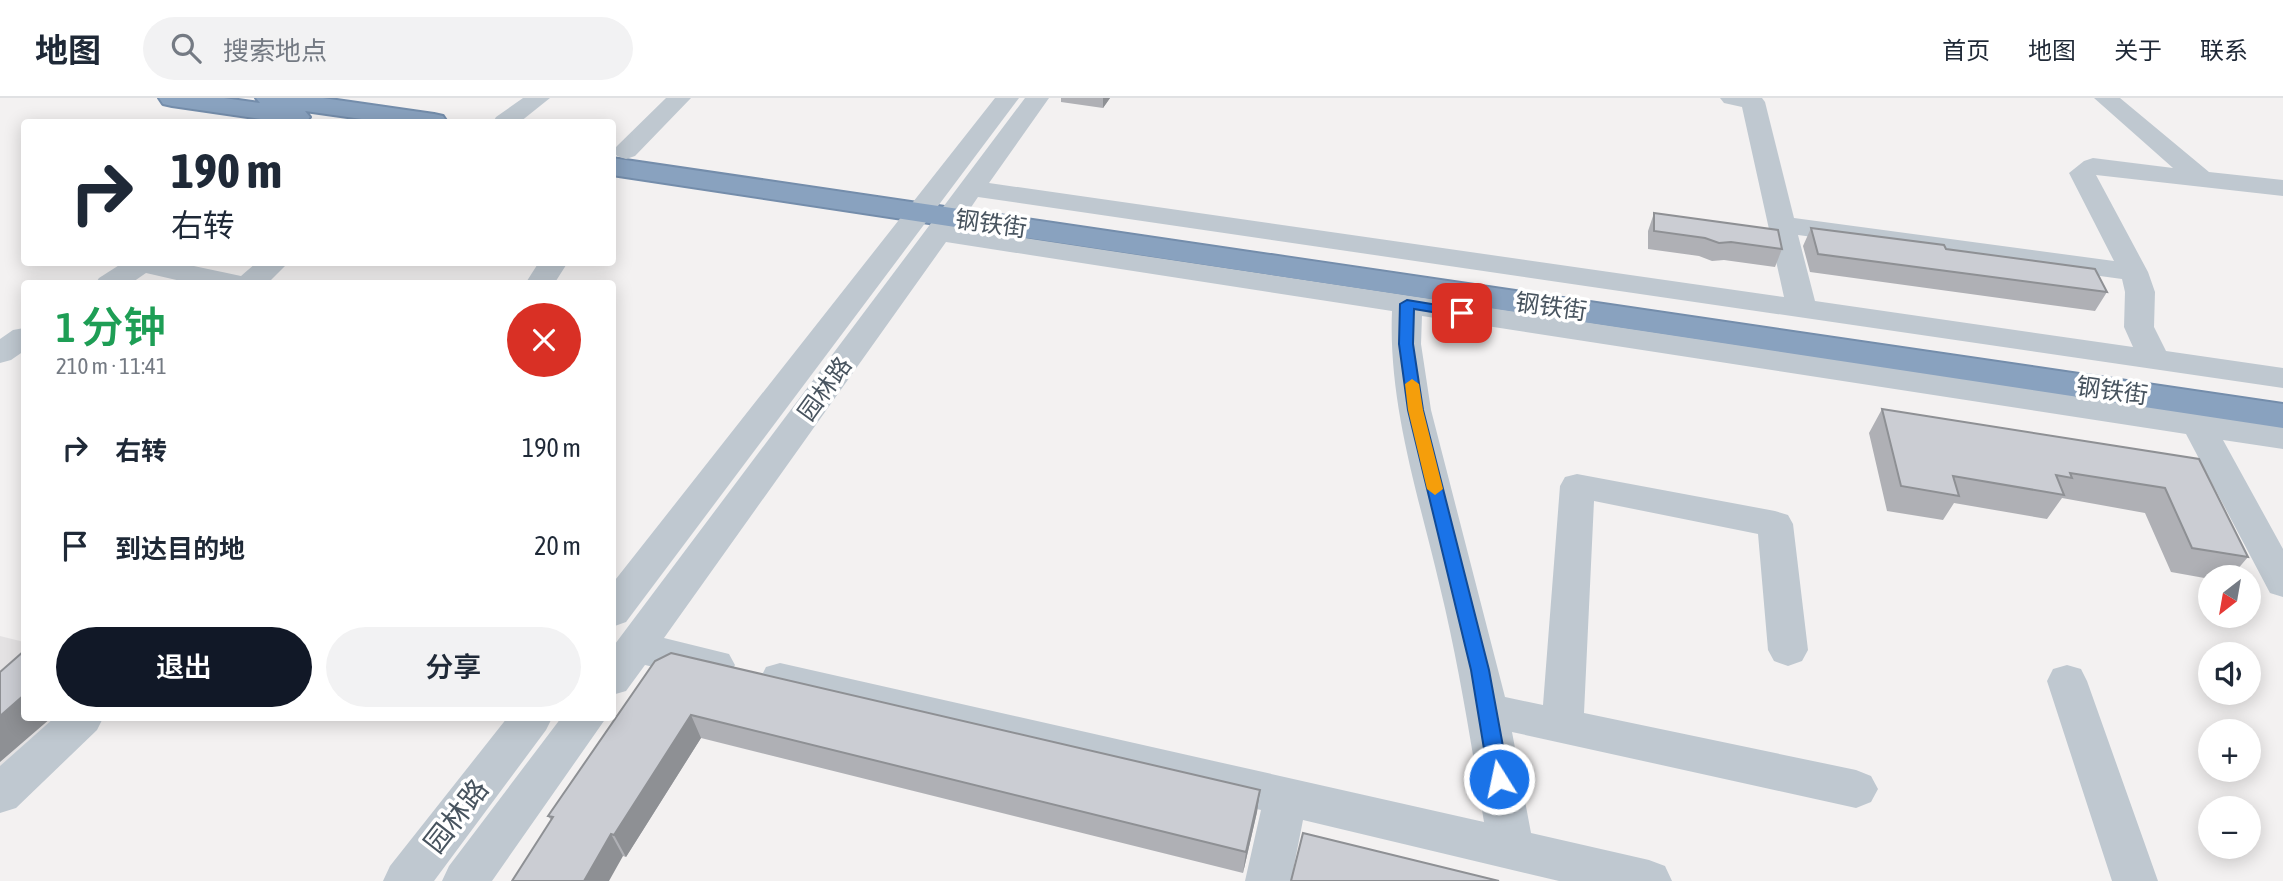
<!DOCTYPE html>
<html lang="zh">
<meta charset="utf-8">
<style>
body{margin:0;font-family:"Asap Condensed","Noto Sans SC",sans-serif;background:#f2f2f3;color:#1f2937;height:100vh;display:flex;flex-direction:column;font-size:26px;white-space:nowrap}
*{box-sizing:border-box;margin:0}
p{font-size:23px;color:#747a83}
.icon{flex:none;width:38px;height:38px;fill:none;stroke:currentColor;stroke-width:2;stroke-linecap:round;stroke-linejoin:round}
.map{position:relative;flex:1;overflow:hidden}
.details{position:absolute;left:21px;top:182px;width:595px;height:441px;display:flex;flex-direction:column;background:#fff;border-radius:7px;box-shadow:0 4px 18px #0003}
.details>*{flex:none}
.hud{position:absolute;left:21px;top:21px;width:595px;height:147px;border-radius:7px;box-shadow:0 4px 18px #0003;background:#fff;color:#1f2937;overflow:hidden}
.needle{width:46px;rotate:211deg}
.tools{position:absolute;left:2198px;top:467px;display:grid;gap:14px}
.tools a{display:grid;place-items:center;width:63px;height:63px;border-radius:50%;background:#fff;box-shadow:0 4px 18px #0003;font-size:35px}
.pin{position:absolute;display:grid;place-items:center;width:60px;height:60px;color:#fff;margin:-30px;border-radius:14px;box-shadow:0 4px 10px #0006}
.me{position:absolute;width:77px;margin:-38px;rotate:350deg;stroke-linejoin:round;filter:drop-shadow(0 0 5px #0008)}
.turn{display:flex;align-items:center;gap:24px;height:147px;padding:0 35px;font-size:32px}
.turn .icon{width:91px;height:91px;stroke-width:2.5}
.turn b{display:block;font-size:49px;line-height:60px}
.round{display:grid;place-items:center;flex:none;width:74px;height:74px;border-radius:37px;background:#f2f2f3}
.head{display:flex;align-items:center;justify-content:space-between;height:119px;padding:0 35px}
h1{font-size:42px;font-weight:600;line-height:52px;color:#1e9e55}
.primary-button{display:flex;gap:14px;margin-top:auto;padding:14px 35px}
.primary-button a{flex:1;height:80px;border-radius:42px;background:#111827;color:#fff;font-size:28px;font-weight:600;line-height:80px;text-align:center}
.primary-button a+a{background:#f2f2f3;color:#1f2937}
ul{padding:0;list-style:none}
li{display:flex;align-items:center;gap:21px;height:98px;padding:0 35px}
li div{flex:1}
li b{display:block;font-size:26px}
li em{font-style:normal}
header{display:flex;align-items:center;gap:42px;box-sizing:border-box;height:98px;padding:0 35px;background:#fff;border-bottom:2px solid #e0e1e3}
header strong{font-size:33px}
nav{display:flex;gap:38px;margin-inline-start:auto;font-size:24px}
.search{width:490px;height:63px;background:#f2f2f3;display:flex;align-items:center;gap:18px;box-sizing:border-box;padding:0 24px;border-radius:38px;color:#747a83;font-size:26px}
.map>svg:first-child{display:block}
.education{fill:#e4e2e3}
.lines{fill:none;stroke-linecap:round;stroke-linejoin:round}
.highway-casing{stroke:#748dab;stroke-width:4}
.minor{fill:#bfc8d0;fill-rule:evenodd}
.highway{fill:#89a2bf;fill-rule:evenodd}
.wall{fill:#afb0b5}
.shaded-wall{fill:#8e9094}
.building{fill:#cbcdd3;stroke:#8e9094;stroke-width:2}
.route{fill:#1a73e8;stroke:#114b97;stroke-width:2}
.slow{fill:#f59e0b}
.labels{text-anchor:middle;stroke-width:7;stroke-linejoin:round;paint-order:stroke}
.street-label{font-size:24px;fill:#48545f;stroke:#fff}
.near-street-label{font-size:28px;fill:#48545f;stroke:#fff}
</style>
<header>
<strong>地图</strong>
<div class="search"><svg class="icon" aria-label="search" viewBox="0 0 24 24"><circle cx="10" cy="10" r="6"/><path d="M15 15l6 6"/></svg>搜索地点</div>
<nav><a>首页</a><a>地图</a><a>关于</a><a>联系</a></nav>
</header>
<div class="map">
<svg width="2283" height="783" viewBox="0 0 2283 783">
<rect width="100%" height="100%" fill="#f3f1f1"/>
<path class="education" d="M 0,538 L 24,544 L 24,620 L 63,620 L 0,678 Z"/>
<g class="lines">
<g class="highway-casing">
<path id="highway" d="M 159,0 L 224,0 L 260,5 L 256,0 L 323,0 L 434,16 L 443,18 L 447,24 L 383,24 L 305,13 L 310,19 L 306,24 L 281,24 L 172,8 L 163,6 Z
M 612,60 L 2283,306 L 2283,330 L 612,77 Z"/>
</g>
<path class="minor" d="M 523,0 L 550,0 L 520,24 L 493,24 L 496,19 Z
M 666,0 L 691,0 L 635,58 L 626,61 L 617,58 L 613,53 L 617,48 Z
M 995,0 L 1019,0 L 626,524 L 612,529 L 612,486 Z
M 1025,0 L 1049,0 L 989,85 L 1784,199 L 1742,9 L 1724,5 L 1720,0 L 1762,0 L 1765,4 L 1794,120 L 2114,163 L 2069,75 L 2084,63 L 2093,60 L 2173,70 L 2094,0 L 2120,0 L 2209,74 L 2283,82 L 2283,98 L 2096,77 L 2148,174 L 2155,194 L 2154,229 L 2166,253 L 2283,270 L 2283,290 L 978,99 L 957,130 L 2174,312 L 2178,305 L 2190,301 L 2202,305 L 2210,318 L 2283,329 L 2283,351 L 2223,342 L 2283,451 L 2283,499 L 2270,495 L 2186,336 L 1422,218 L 1421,246 L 1431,312 L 1505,599 L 1543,607 L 1560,388 L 1565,379 L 1577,376 L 1775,413 L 1788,417 L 1793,426 L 1808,552 L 1802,563 L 1788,568 L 1774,563 L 1768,552 L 1758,436 L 1594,403 L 1584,615 L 1856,672 L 1871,678 L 1878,691 L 1871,704 L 1856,710 L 1512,634 L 1531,735 L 1649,762 L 1665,768 L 1672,783 L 1559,783 L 1303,722 L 1291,783 L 1245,783 L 1261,712 L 780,597 L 766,593 L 760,581 L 766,569 L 780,565 L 1484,724 C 1471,645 1459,567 1440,489 C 1419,399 1388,307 1392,213 L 946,144 L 664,540 L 729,556 L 735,567 L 729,578 L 715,583 L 645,567 L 626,593 L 612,597 L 612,550 ZM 1798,137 L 2122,181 L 2125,194 L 2124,229 L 2133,249 L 1815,203 Z
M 124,164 L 175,164 L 241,178 L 257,164 L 289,164 L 267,186 L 194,186 L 146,175 L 130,186 L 95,186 L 99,180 Z
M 539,164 L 568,164 L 554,186 L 525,186 Z
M 24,230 L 24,253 L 11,262 L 0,265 L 0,241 L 13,232 Z
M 2067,567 L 2081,571 L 2087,583 L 2158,783 L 2112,783 L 2047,583 L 2053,571 Z
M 54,620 L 103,620 L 97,632 L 16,710 L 0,715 L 0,668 Z
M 507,620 L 552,620 L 546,632 L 434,783 L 383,783 L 390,768 Z
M 561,620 L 606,620 L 492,783 L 442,783 L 449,768 Z"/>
<use href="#highway" class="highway"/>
</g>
<path class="wall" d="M 1061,0 L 1110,0 L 1103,10 L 1061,4 Z
M 1654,115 L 1782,151 L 1775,169 L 1724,162 L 1712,163 L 1699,158 L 1648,151 L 1648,133 Z
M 1811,130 L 1946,151 L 2107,194 L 2095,213 L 1810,174 L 1803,148 Z
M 1882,311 L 2199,361 L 2248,459 L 2230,480 L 2210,480 L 2210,481 L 2171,474 L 2145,415 L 2062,400 L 2047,421 L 1954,405 L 1943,422 L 1887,413 L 1869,335 Z
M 655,563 L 1260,692 L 1257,714 L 1243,775 L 701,640 L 626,759 L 623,758 L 551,722 L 548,718 Z"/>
<path class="shaded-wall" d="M 1103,0 L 1110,0 L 1103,10 Z
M 24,597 L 24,620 L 51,620 L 0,664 L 0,618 Z
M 691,617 L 701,640 L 626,759 L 614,737 Z
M 1260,692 L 1257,714 L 1243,775 L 1246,754 Z
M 611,736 L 623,758 L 609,783 L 584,783 Z"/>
<path class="building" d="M 1654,115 L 1778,132 L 1782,151 L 1731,144 L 1719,145 L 1705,140 L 1654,133 Z
M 1811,130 L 1944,147 L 1946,151 L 2095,171 L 2107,194 L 1818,156 Z
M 1882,311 L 2199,361 L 2248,459 L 2192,450 L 2165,390 L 2070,375 L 2072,380 L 2056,377 L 2064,397 L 1953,378 L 1959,398 L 1901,388 Z
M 24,553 L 24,597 L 0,618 L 0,574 Z
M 671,555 L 1260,692 L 1246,754 L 691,617 L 614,737 L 611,736 L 584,783 L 512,783 L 553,719 L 548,718 L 655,563 Z
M 1303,735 L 1499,783 L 1291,783 Z"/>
<path class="route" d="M 1407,202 L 1462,211 L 1468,215 L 1462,219 L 1414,211 L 1413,246 L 1423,312 L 1489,572 L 1509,681 L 1506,687 L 1499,690 L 1492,687 L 1489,681 L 1471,572 L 1408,312 L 1399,246 L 1400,206 Z"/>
<path class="slow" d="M 1412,281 L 1419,286 L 1423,312 L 1443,391 L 1435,397 L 1427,391 L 1408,312 L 1405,286 Z"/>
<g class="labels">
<g class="street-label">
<text transform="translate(991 126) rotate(8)" y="8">钢铁街</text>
<text transform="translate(1551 209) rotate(8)" y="8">钢铁街</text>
<text transform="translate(825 291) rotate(-54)" y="8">园林路</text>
<text transform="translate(2112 293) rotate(8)" y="8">钢铁街</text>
</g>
<g class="near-street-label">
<text transform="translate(456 718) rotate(-52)" y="10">园林路</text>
</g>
</g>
</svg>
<div class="tools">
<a><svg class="needle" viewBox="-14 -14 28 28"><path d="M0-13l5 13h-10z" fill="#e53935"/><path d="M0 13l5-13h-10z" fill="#747a83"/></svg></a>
<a><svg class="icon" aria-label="sound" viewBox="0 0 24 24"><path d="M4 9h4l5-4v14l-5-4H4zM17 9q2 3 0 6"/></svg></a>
<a>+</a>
<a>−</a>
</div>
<div class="pin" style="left:1462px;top:215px;background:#d93025"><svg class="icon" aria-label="arrive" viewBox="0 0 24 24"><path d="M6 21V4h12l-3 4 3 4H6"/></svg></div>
<svg class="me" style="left:1499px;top:681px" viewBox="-20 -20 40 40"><circle r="17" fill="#1a73e8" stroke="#fff" stroke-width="3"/><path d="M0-11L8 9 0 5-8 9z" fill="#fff"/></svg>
<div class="hud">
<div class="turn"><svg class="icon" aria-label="right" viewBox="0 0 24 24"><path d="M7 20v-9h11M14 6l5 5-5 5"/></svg><div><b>190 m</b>右转</div></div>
</div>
<section class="details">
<div class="head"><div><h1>1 分钟</h1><p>210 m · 11:41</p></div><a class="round" style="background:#d93025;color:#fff"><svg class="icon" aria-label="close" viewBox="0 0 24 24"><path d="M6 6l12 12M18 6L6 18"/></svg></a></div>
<ul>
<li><svg class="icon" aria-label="right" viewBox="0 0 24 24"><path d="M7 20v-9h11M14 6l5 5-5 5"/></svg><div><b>右转</b></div><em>190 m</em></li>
<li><svg class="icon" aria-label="arrive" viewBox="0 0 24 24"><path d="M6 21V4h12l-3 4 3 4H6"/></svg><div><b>到达目的地</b></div><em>20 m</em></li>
</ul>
<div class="primary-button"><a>退出</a><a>分享</a></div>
</section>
</div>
